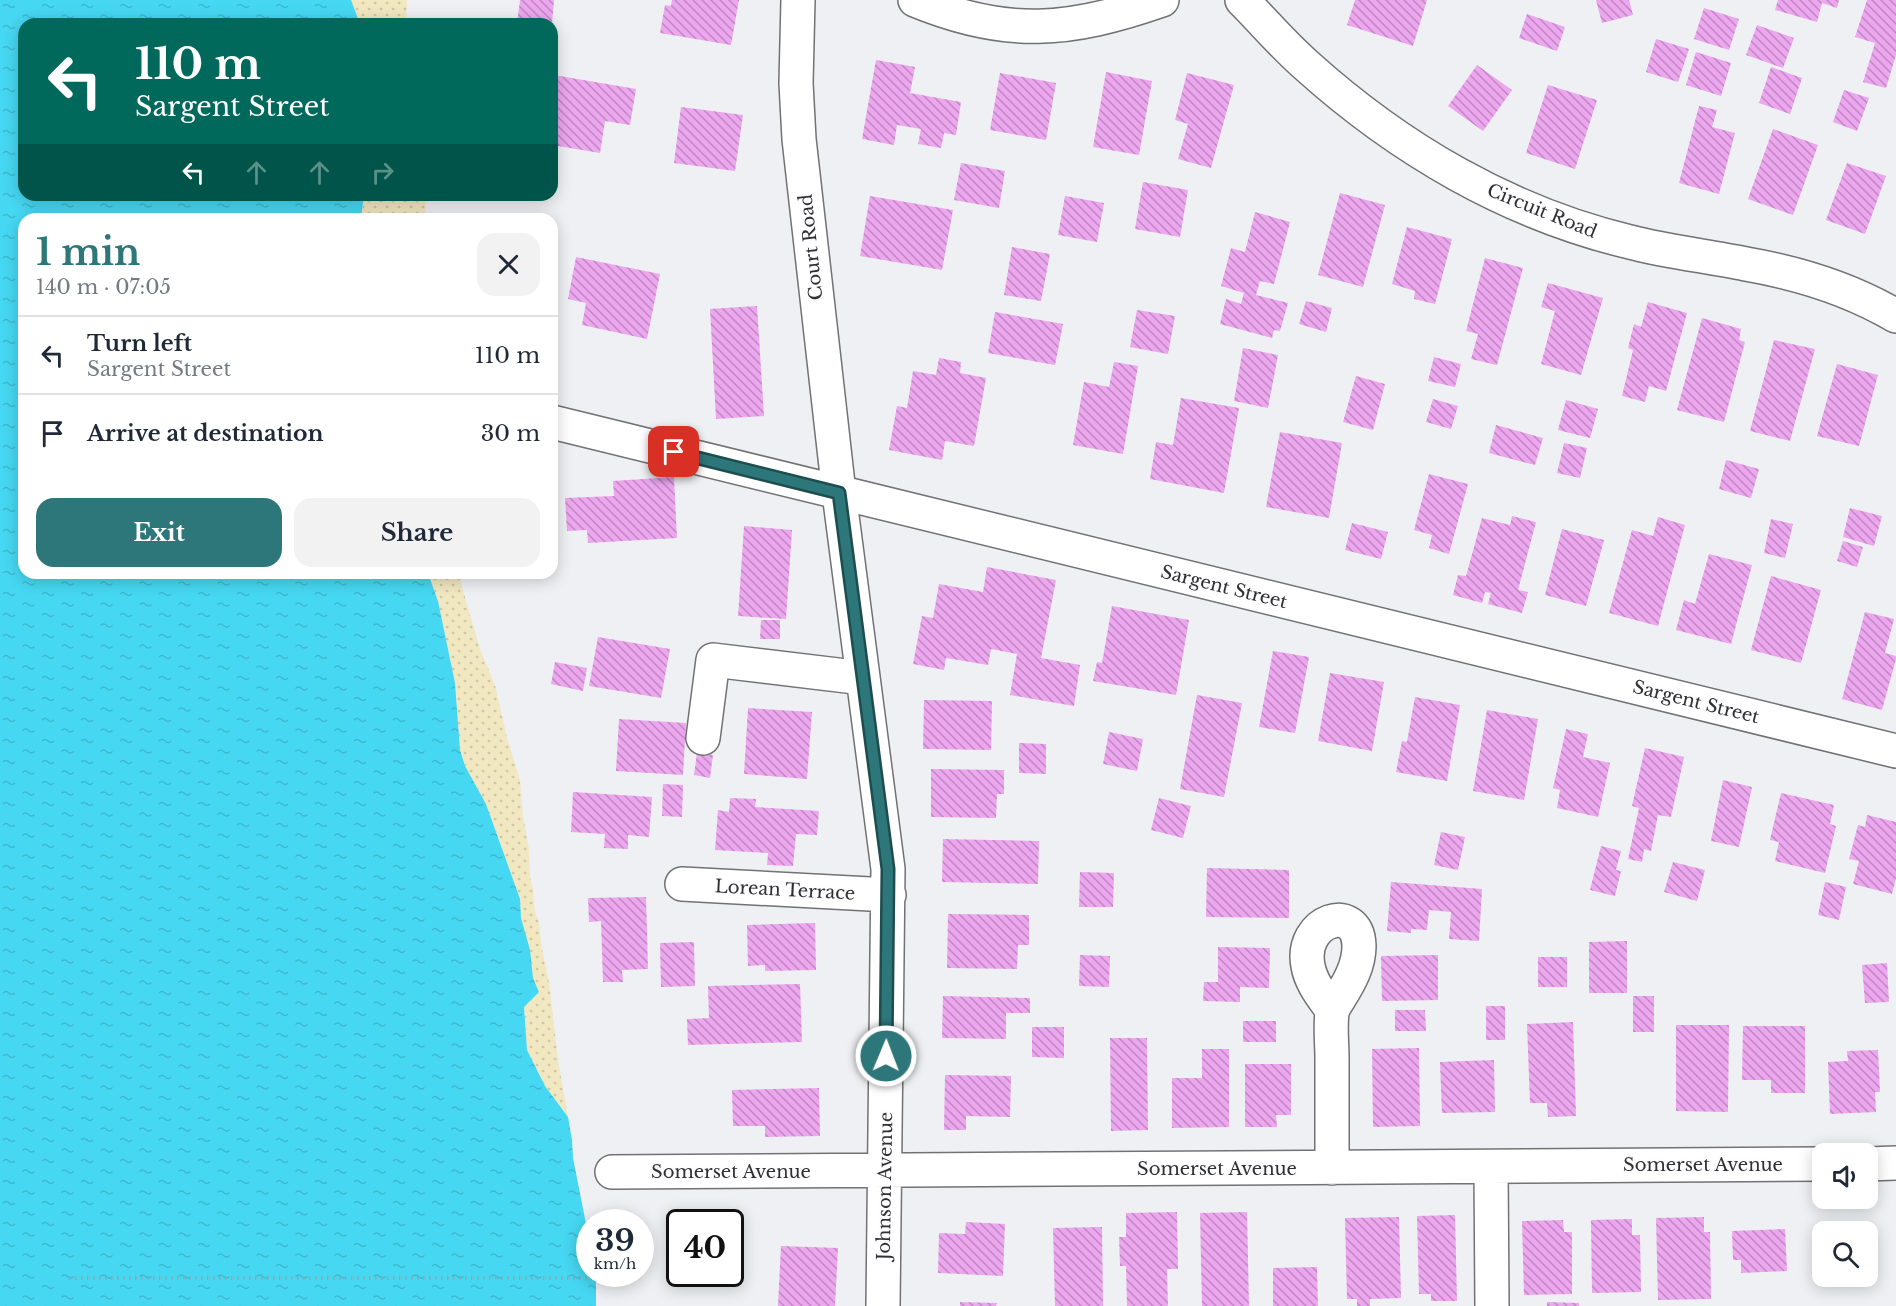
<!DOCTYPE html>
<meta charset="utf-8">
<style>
body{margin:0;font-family:"Libre Baskerville",serif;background:#f2f2f3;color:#1f2937;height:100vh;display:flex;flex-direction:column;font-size:22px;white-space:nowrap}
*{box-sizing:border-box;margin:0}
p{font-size:20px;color:#747a83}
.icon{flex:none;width:33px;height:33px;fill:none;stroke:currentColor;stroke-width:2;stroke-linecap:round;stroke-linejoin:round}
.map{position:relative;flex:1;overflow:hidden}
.panel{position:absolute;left:18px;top:213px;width:540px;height:366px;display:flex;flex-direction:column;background:#fff;border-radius:18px;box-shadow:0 3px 15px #0003}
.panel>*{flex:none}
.top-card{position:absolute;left:18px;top:18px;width:540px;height:183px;border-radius:18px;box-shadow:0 3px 15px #0003;background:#00695c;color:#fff;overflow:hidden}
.buttons{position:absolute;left:1812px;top:1143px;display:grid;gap:12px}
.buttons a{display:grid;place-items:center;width:66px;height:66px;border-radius:12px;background:#fff;box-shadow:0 3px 15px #0003;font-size:30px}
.speed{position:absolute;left:576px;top:1209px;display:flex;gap:12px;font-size:30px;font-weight:700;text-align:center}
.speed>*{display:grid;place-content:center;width:78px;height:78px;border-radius:50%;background:#fff;box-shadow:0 3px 15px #0003;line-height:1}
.speed small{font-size:15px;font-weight:400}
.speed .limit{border:3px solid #111;border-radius:9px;background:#fff;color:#111}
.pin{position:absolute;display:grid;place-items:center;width:51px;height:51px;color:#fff;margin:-26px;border-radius:12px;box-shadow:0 3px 9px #0006}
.me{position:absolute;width:66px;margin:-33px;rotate:1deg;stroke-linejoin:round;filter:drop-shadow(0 0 4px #0008)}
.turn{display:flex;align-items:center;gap:21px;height:126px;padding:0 18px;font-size:27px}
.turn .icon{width:78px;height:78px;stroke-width:2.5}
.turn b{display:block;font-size:42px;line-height:51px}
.lanes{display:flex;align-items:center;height:57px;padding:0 18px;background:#0003;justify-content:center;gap:30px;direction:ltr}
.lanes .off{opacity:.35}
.round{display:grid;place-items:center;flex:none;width:63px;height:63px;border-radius:18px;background:#f2f2f3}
.headline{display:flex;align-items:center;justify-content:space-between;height:102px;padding:0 18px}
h1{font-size:36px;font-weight:800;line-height:45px;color:#2d777a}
.primary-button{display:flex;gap:12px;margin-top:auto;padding:12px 18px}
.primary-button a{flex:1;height:69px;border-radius:18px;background:#2d777a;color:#fff;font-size:24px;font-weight:800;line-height:69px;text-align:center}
.primary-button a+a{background:#f2f2f3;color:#1f2937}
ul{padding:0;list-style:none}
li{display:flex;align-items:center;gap:18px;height:78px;padding:0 18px;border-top:2px solid #e0e1e3}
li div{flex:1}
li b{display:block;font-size:22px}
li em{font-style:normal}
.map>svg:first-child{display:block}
.sand{fill:url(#sand-dots)}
.water{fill:url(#water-ripples)}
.building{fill:url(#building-back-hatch)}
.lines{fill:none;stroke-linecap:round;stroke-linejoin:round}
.minor-casing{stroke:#727275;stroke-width:36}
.path{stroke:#a0a1a3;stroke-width:4;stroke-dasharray:1.5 4.5;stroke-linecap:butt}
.minor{stroke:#fff;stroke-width:33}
.route-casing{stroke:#1d4d4f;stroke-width:15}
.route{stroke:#2d777a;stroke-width:10}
.labels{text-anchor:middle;stroke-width:4.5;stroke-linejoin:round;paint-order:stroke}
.street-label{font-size:18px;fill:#2f3031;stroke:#fdfdff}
</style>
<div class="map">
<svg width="1896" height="1306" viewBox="0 0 1896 1306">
<defs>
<pattern id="sand-dots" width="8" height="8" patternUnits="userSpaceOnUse" patternTransform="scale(1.5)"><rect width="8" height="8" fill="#f1e7c1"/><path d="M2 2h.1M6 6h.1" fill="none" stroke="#cfc6a6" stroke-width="1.8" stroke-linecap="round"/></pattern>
<pattern id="water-ripples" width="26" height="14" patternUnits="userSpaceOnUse" patternTransform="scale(1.5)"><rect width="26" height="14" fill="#46d7f2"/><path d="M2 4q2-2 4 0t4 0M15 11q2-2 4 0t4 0" fill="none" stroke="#3eb9d0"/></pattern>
<pattern id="building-back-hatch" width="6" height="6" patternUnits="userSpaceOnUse" patternTransform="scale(1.5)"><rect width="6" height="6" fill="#eca7ef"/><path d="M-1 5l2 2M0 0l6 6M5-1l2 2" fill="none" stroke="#c088c2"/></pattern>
</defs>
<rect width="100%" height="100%" fill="#eff0f3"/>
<path class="sand" d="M 351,0 L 407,0 L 406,24 L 360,24 Z
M 364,195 L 425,195 L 426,219 L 361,219 Z
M 428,573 L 458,573 L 480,649 L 495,685 L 507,738 L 520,780 L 523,816 L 529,849 L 530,877 L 533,889 L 535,912 L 539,923 L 542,949 L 549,982 L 558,1060 L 568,1117 L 545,1086 L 527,1050 L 524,1007 L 539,992 L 533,978 L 521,918 L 520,899 L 486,804 L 465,766 L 460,750 L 455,683 L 438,601 Z"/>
<path class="water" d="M 0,0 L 351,0 L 360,24 L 24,24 L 24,195 L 364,195 L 361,219 L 24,219 L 24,573 L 428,573 L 438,601 L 455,683 L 460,750 L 465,766 L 486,804 L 520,899 L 521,918 L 530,950 L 533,978 L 539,992 L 524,1007 L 527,1050 L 545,1086 L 568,1117 L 572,1140 L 573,1158 L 589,1239 L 590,1274 L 596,1274 L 596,1306 L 0,1306 Z"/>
<path class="building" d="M 520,0 L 554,0 L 552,24 L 517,24 Z
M 672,0 L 739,0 L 731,45 L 660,33 L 665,5 L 671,6 Z
M 1355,0 L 1427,0 L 1413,46 L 1347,25 Z
M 1596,0 L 1629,0 L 1633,15 L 1602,23 Z
M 1778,0 L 1839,0 L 1837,8 L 1822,3 L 1817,22 L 1775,10 Z
M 1867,0 L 1896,0 L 1896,55 L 1886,88 L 1863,82 L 1875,43 L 1855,37 Z
M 1704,8 L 1739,19 L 1729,50 L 1694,39 Z
M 1527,14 L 1565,27 L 1557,51 L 1519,38 Z
M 1757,25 L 1794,38 L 1783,68 L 1746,55 Z
M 1656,39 L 1689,49 L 1678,82 L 1646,72 Z
M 1696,52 L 1731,63 L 1721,96 L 1686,85 Z
M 876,60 L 915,67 L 910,93 L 961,102 L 956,135 L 944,133 L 941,148 L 918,144 L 921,129 L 897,125 L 894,145 L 862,139 Z
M 1477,65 L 1512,90 L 1483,131 L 1448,106 Z
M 1771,67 L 1802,78 L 1790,114 L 1759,103 Z
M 1106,72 L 1152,81 L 1139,155 L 1093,147 Z
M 1000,73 L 1056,83 L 1046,140 L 990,130 Z
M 1187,73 L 1234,85 L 1211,168 L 1178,159 L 1188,124 L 1175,120 Z
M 554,75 L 636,89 L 630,125 L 605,121 L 600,153 L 552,145 L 552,89 Z
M 1548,85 L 1597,100 L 1575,169 L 1526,153 Z
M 1844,90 L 1869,98 L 1857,131 L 1833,122 Z
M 1699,106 L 1717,110 L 1712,127 L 1735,133 L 1719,194 L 1679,183 Z
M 681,107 L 743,115 L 735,171 L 674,163 Z
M 1773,129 L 1818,145 L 1793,215 L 1748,199 Z
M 961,163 L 1005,171 L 999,208 L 954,200 Z
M 1847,163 L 1886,176 L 1865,234 L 1826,220 Z
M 1143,182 L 1188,190 L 1180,237 L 1135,229 Z
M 1340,193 L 1385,205 L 1363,287 L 1318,275 Z
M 870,196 L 953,210 L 942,270 L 860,256 Z
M 1065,196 L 1104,203 L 1097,242 L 1058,235 Z
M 1255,212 L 1290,222 L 1274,284 L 1260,281 L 1256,295 L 1288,303 L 1280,331 L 1274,330 L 1272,338 L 1220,324 L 1226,299 L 1241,304 L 1244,293 L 1221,286 L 1231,248 L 1245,252 Z
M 1407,227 L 1452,239 L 1435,304 L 1414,299 L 1415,291 L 1392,284 Z
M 1012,247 L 1050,254 L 1041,301 L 1004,295 Z
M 576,257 L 660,274 L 647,339 L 582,325 L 586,303 L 568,299 Z
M 1485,258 L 1523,268 L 1497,365 L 1471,359 L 1478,334 L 1466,331 Z
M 1548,283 L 1603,298 L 1581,375 L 1541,364 L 1555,311 L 1541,307 Z
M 1306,301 L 1332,308 L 1326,332 L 1299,324 Z
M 1648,302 L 1687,313 L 1666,391 L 1649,386 L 1645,402 L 1622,396 L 1633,350 L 1628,348 L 1634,324 L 1641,327 Z
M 757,306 L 764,416 L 716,419 L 710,309 Z
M 1137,310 L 1175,316 L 1168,354 L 1130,347 Z
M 995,312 L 1063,324 L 1055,365 L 988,353 Z
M 1702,318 L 1741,329 L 1739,340 L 1745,342 L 1724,422 L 1677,410 Z
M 552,337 L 554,337 L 557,380 L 552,381 Z
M 1774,340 L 1815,349 L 1790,441 L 1750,431 Z
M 1243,348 L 1278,355 L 1268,408 L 1234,401 Z
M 1434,357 L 1461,364 L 1455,387 L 1428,381 Z
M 939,358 L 961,362 L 960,373 L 986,378 L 974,446 L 945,441 L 942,460 L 889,450 L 897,406 L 907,408 L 913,371 L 936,375 Z
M 1114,362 L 1138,366 L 1123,454 L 1073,445 L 1084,382 L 1109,387 Z
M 1837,364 L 1878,375 L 1859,446 L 1817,436 Z
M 1356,376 L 1385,384 L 1373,430 L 1343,422 Z
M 1181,398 L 1239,408 L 1224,493 L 1150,479 L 1156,442 L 1173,445 Z
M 1433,399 L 1458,406 L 1451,429 L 1426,422 Z
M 1566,400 L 1598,409 L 1590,438 L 1558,430 Z
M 1496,425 L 1543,438 L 1535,465 L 1489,453 Z
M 1280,432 L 1342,443 L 1329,518 L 1266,507 Z
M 1564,443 L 1587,448 L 1580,478 L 1557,473 Z
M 1726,460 L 1759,469 L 1751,498 L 1719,489 Z
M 1429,474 L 1468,484 L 1449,554 L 1429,548 L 1432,535 L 1414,530 Z
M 674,477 L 677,538 L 588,543 L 587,530 L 567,531 L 565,498 L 614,496 L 613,481 Z
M 1850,508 L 1882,516 L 1874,546 L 1843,537 Z
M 1512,516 L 1536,522 L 1518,590 L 1528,592 L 1522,613 L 1488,604 L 1491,593 L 1485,592 L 1482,603 L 1453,595 L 1458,575 L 1466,576 L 1482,518 L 1510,525 Z
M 1658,517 L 1685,525 L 1658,626 L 1609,613 L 1632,530 L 1653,536 Z
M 1771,519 L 1793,524 L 1785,558 L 1764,553 Z
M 1352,523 L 1388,532 L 1381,559 L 1345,550 Z
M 744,526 L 792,530 L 786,619 L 738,616 Z
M 1562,529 L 1604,540 L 1586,606 L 1545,595 Z
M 1843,541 L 1863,547 L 1857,567 L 1837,561 Z
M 1709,554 L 1752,565 L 1731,644 L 1676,630 L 1684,600 L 1695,604 Z
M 987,567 L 1056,580 L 1041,658 L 1080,665 L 1074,706 L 1010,695 L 1017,654 L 991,649 L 988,665 L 946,658 L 944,670 L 913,664 L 922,616 L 933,618 L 939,584 L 983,592 Z
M 1771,576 L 1821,590 L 1801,663 L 1751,650 Z
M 1112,606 L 1189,620 L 1176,695 L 1093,681 L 1097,662 L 1102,663 Z
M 1865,612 L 1894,619 L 1885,653 L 1896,656 L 1896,659 L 1882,710 L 1842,699 Z
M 761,620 L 780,620 L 780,639 L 760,639 Z
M 598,637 L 670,649 L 661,698 L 589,686 Z
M 1273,651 L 1309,657 L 1295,733 L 1259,727 Z
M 555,662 L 587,668 L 583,691 L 551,684 Z
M 1330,673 L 1384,682 L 1372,751 L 1318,741 Z
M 1197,695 L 1242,703 L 1224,797 L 1180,789 Z
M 1415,697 L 1460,705 L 1447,781 L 1396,772 L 1402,741 L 1407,742 Z
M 924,700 L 992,701 L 991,750 L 923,749 Z
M 748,708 L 812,712 L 807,779 L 744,774 Z
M 1487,710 L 1538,719 L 1524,800 L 1473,791 Z
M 619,719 L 686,723 L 683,775 L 616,771 Z
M 1566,729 L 1588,734 L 1583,757 L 1610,763 L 1598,817 L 1557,808 L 1560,790 L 1553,788 Z
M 1109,732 L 1143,739 L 1137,771 L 1103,764 Z
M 1019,743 L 1046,744 L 1046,774 L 1019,773 Z
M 1645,748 L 1684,757 L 1671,817 L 1658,815 L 1651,851 L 1644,849 L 1642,862 L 1628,859 L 1639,808 L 1632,806 Z
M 697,753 L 713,755 L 710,778 L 694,775 Z
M 931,769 L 1004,770 L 1004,794 L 997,794 L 996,818 L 931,817 Z
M 1723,780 L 1752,787 L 1739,847 L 1711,841 Z
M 663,784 L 683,785 L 682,817 L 662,816 Z
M 573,792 L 652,797 L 649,837 L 628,835 L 628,849 L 604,848 L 605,834 L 571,832 Z
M 1781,793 L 1834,805 L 1830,824 L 1836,826 L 1825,873 L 1775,861 L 1779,842 L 1770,840 Z
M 730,798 L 756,799 L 755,807 L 819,811 L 817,835 L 796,834 L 793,866 L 767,865 L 768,853 L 715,850 L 718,810 L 729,812 Z
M 1159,798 L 1191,806 L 1183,838 L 1151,830 Z
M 1867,815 L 1896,822 L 1896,878 L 1892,894 L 1853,884 L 1859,861 L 1849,859 L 1858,825 L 1865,827 Z
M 1441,832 L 1465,837 L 1458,870 L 1434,865 Z
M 943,839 L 1039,841 L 1038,884 L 942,882 Z
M 1601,846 L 1621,851 L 1616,870 L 1621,871 L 1615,896 L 1590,890 Z
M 1673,862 L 1705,870 L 1697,901 L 1664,892 Z
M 1207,868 L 1289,870 L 1289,918 L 1206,917 Z
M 1080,872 L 1114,873 L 1113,907 L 1079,907 Z
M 1391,882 L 1482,889 L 1479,941 L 1449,939 L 1451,912 L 1429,910 L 1427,930 L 1411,929 L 1411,933 L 1387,931 Z
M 1825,882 L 1846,887 L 1839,920 L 1818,915 Z
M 646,897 L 648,969 L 622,970 L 623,982 L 603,982 L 601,921 L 589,922 L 588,898 Z
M 948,914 L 1029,915 L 1029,945 L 1018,945 L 1017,969 L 947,968 Z
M 815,923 L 816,970 L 765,971 L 765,965 L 748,966 L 747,925 Z
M 1627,941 L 1627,993 L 1589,993 L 1589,942 Z
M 694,942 L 695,986 L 661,987 L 660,943 Z
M 1218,947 L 1270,948 L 1269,988 L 1240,987 L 1240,1002 L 1203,1001 L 1204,982 L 1218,982 Z
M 1080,955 L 1110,956 L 1109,987 L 1079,986 Z
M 1438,955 L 1438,1000 L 1382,1001 L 1381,956 Z
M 1538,957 L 1567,957 L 1567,987 L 1538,987 Z
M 1887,963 L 1889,1002 L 1865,1003 L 1862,965 Z
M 800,984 L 802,1042 L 688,1045 L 687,1019 L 709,1018 L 708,986 Z
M 943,996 L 1030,998 L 1030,1013 L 1006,1013 L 1006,1039 L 942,1038 Z
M 1633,996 L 1654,996 L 1654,1032 L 1633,1032 Z
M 1486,1006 L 1505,1006 L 1505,1040 L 1486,1040 Z
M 1395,1010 L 1425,1010 L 1426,1031 L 1395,1031 Z
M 1243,1021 L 1276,1021 L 1276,1042 L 1243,1042 Z
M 1573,1022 L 1576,1116 L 1548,1117 L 1547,1103 L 1530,1103 L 1527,1024 Z
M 1676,1025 L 1729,1025 L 1728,1112 L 1676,1111 Z
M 1743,1026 L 1805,1026 L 1805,1093 L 1771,1093 L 1771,1080 L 1742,1080 Z
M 1032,1027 L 1064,1027 L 1064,1058 L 1032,1057 Z
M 1110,1038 L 1147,1038 L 1148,1130 L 1111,1131 Z
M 1419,1048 L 1420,1126 L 1373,1127 L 1372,1049 Z
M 1202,1049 L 1229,1049 L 1229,1127 L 1172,1128 L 1172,1078 L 1202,1078 Z
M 1878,1050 L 1880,1092 L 1875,1092 L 1876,1112 L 1830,1114 L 1828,1062 L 1848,1061 L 1847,1051 Z
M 1494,1060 L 1495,1112 L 1442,1113 L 1440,1062 Z
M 1245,1064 L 1291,1064 L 1291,1115 L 1276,1115 L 1277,1127 L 1245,1127 Z
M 945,1075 L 1011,1076 L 1010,1117 L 966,1116 L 966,1130 L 944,1130 Z
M 819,1088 L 820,1136 L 765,1137 L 765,1126 L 733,1126 L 732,1090 Z
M 1177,1212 L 1178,1269 L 1167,1269 L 1168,1306 L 1127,1306 L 1126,1266 L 1120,1266 L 1119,1237 L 1126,1237 L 1126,1213 Z
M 1247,1212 L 1249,1306 L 1202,1306 L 1200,1213 Z
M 1455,1215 L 1457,1301 L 1431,1301 L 1431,1294 L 1419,1294 L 1417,1216 Z
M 1399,1217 L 1401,1298 L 1370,1299 L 1370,1306 L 1357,1306 L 1357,1299 L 1347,1299 L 1345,1218 Z
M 1704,1217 L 1704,1232 L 1710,1232 L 1711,1299 L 1658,1300 L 1656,1218 Z
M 1632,1219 L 1632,1235 L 1640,1235 L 1641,1292 L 1592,1293 L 1591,1220 Z
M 1563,1220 L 1564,1232 L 1572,1232 L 1572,1294 L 1524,1295 L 1522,1221 Z
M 966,1222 L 1005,1224 L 1003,1276 L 938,1273 L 939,1233 L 965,1234 Z
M 1102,1227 L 1103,1306 L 1055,1306 L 1053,1228 Z
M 1838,1227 L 1839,1232 L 1822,1232 L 1822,1276 L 1865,1276 L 1865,1285 L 1820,1287 L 1818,1228 Z
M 1785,1229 L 1787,1271 L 1741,1273 L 1741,1260 L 1733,1260 L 1732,1231 Z
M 781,1246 L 838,1248 L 835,1306 L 778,1306 Z
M 1317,1267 L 1318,1306 L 1273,1306 L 1273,1268 Z
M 960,1302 L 997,1303 L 996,1306 L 960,1306 Z
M 1547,1302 L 1579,1303 L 1579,1306 L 1547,1306 Z"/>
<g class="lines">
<g class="minor-casing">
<path id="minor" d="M 798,0 L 796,83 L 799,139 L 839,493 L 888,869 L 883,1306
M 915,0 C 1007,38 1070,32 1162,0
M 1242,0 C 1264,22 1283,45 1306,65 C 1398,148 1508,213 1630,242 C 1668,252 1707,256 1746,264 C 1798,273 1850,289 1896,316
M 552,422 L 1896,751
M 703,738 L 713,660 L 863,678
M 682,884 L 889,895
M 1332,1010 C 1323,997 1311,983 1308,966 C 1299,920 1358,901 1359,946 C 1359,965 1350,981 1340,997 C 1337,1002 1333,1007 1332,1013 C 1330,1027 1332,1044 1332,1058 C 1332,1095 1332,1131 1332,1168
M 1868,1164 L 1896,1163
M 1491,1167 L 1492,1306
M 612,1172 L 1822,1164"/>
</g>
<path class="path" d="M 69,1278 L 596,1278"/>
<use href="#minor" class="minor"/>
</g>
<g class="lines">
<g class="route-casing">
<path id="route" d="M 674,452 L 839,493 L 888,869 L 886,1056"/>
</g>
<use href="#route" class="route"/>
</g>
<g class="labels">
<g class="street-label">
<text transform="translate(1542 211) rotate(22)" y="6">Circuit Road</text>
<text transform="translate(811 247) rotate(-96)" y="6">Court Road</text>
<text transform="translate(1224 587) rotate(14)" y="6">Sargent Street</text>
<text transform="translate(1696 702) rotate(14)" y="6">Sargent Street</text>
<text transform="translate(785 890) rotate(3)" y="6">Lorean Terrace</text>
<text x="1703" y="1171">Somerset Avenue</text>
<text x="1217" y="1175">Somerset Avenue</text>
<text x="731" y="1178">Somerset Avenue</text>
<text transform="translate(885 1186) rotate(-89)" y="6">Johnson Avenue</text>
</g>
</g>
</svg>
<div class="buttons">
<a><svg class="icon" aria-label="sound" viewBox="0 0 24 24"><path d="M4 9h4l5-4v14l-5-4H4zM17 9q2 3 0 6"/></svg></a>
<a><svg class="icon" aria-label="search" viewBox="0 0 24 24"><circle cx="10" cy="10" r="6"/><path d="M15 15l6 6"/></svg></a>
</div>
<div class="speed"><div>39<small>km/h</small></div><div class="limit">40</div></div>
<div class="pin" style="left:674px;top:452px;background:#d93025"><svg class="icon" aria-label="arrive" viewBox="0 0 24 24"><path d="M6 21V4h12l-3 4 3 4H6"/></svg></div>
<svg class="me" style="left:886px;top:1056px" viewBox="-20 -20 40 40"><circle r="17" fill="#2d777a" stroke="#fff" stroke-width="3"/><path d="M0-11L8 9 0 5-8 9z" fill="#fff"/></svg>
<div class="top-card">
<div class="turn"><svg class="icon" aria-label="left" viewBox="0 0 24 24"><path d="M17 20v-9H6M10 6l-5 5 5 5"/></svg><div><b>110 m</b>Sargent Street</div></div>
<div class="lanes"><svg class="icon" aria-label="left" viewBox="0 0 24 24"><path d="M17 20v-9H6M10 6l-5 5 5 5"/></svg><svg class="icon off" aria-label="ahead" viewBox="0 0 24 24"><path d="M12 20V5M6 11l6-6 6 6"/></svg><svg class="icon off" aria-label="ahead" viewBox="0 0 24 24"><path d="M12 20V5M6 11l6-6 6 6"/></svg><svg class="icon off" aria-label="right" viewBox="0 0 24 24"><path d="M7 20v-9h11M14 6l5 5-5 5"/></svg></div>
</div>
<section class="panel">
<div class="headline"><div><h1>1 min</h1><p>140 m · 07:05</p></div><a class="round"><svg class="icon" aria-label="close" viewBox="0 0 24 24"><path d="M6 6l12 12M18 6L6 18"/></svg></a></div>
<ul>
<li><svg class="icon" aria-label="left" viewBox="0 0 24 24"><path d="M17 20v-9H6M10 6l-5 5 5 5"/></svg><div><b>Turn left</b><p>Sargent Street</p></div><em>110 m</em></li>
<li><svg class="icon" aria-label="arrive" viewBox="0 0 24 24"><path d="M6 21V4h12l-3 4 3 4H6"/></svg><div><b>Arrive at destination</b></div><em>30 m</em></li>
</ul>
<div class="primary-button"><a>Exit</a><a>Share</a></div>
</section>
</div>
